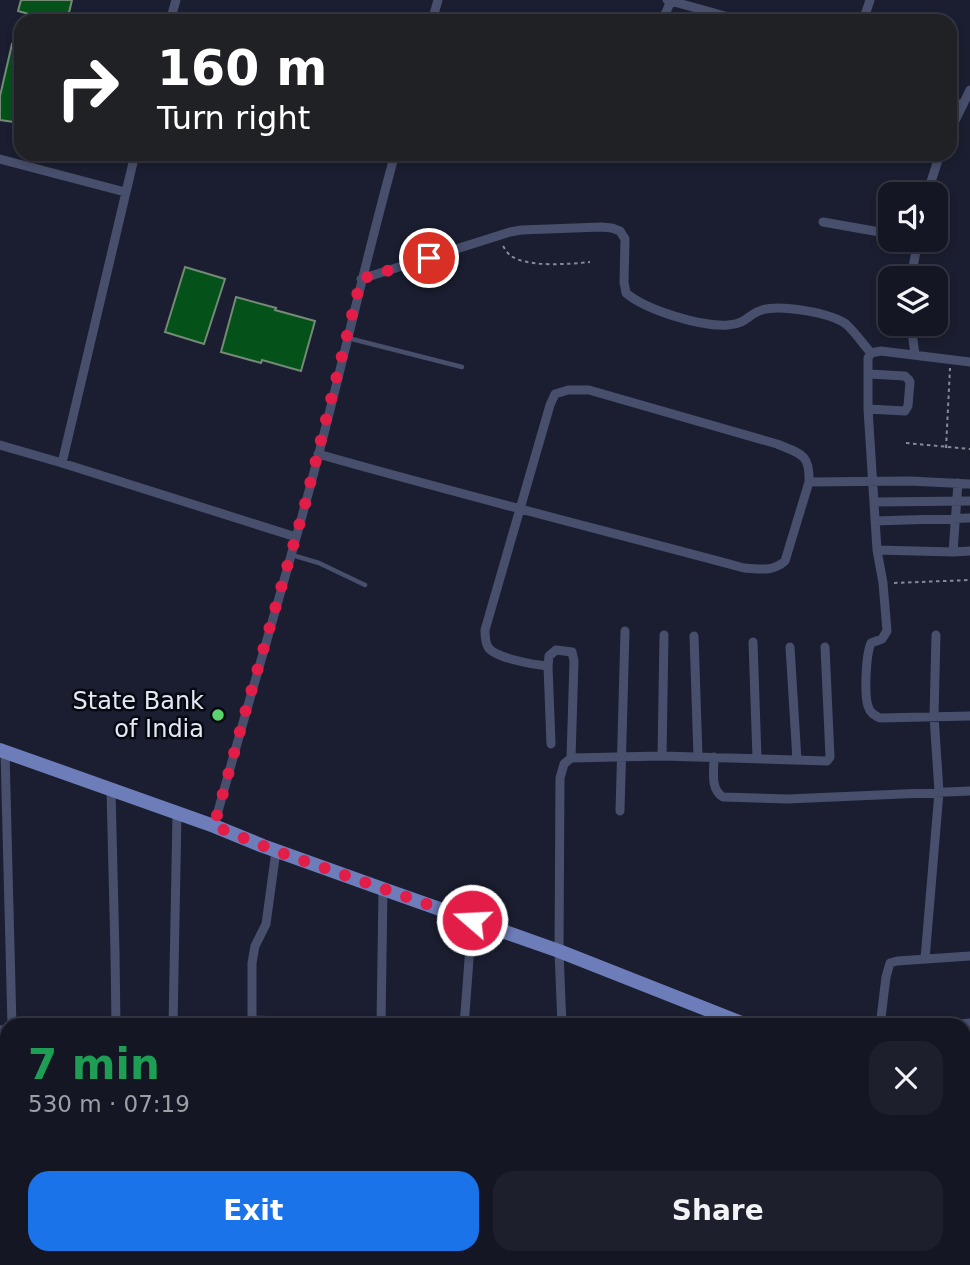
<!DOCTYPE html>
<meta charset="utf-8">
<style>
body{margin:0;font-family:"DejaVu Sans",sans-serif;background:#1d1f2c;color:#f1f3f6;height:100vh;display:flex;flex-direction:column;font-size:26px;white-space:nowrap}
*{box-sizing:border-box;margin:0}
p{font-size:23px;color:#9d9fa6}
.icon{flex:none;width:38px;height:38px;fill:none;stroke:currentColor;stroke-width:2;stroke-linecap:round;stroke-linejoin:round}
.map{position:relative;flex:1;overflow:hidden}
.side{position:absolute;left:0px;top:1018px;width:971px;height:247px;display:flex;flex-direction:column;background:#141624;border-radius:21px 21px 0 0;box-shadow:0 4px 10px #0003,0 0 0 2px #333541}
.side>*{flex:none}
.guide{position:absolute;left:14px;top:14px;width:943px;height:147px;border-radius:21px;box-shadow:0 4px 10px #0003,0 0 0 2px #333541;background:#202124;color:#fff;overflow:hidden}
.controls{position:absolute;left:878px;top:182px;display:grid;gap:14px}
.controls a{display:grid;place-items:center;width:70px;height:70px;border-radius:14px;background:#141624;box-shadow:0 4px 10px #0003,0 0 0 2px #333541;font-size:35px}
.pin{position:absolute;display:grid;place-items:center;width:60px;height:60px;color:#fff;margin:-30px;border:4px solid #fff;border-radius:50%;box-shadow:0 2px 7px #0007}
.me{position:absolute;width:77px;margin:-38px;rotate:289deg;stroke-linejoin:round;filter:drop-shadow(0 0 5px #0008)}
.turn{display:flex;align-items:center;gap:24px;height:147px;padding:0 28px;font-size:32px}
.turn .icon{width:91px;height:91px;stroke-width:2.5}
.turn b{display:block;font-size:49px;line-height:60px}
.round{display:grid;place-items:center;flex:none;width:74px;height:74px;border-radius:21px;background:#1d1f2c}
.summary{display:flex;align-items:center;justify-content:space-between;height:119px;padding:0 28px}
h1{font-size:42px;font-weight:700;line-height:52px;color:#1e9e55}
.cta{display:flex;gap:14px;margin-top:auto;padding:14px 28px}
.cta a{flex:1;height:80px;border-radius:21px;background:#1a73e8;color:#fff;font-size:28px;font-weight:700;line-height:80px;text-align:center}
.cta a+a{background:#1d1f2c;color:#f1f3f6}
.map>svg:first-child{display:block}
.building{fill:#045119;stroke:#758977;stroke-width:2}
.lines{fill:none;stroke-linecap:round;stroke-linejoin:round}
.path{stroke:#858a99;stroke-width:2;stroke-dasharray:3.5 3.5;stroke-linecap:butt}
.lane{stroke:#474f6c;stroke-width:4.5}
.street{stroke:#474f6c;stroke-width:9}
.primary{stroke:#6d7dba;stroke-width:14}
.route{stroke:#e11d48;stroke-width:12;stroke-dasharray:0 21.6}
.poi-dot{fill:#5ad56e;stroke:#070911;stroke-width:2.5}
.labels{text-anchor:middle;stroke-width:5;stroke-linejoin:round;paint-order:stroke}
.poi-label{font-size:24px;fill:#e3e8f4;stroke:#070911;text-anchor:end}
</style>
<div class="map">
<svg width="970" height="1265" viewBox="0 0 970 1265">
<rect width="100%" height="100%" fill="#1a1e30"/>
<path class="building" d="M 21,0 L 72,0 L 67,21 L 54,21 L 18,11 Z
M 12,44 L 21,46 L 21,123 L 0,120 L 0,96 Z
M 185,267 L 225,279 L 204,344 L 165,332 Z
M 236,297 L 276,308 L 275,310 L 315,321 L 301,371 L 262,360 L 261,363 L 221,352 Z"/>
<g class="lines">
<path class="path" d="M 503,246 C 505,249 507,253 510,255 C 525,268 571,264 590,262
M 906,443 L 970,449
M 946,448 L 950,368
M 894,583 L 970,580"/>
<path class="lane" d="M 348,338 L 462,367
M 292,555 L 319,563 L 365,585"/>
<path class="street" d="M 667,0 L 743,21
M 170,21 L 176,0
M 432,21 L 438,0
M 662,21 L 671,1
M 863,21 L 870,0
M 950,102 L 963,105
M 950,131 L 970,90
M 0,159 L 125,192
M 927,194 L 940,154
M 823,222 L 891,234
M 911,278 L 918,240
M 361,279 L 510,232 L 521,230 L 601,227 L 612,228 L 620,231 L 625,239 L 624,282 L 626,293 C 646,310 701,327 728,325 C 747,324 748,314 762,310 C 780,304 831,313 846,324 C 855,332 863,344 871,353
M 911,324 L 915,355
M 970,362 L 881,351 L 871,353 L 868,358 L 868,409 L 877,550 L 883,583 L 887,631 L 882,639 L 871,643 C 866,654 864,694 868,706 C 870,713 874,715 880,718 L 970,716
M 868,409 L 905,411 L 908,406 L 910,382 L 909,380 L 905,376 L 869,374
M 0,445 L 62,463 L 296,537
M 318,454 C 459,494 602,530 744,568 C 760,569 773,572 785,561 L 809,482
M 62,463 L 135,154
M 874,502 L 970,501
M 875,521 L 970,518
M 877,550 L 953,552 L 958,483
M 953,552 L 970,551
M 694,636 L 698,757
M 753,642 L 757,758
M 790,647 L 797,760
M 548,666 L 549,656 L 556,650 L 572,652 L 574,661 L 571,758 L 564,764 L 560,778 L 559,951 L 562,1026
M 551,744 L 548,666 C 536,665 494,658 488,647 C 485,642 485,635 485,630 L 550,405 L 555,394 L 568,390 L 589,390 L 777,444 C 801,454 810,454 809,482 L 910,481 L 970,484
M 5,752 L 12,1026
M 662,756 L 664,635
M 714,757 C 714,772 710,789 723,797 L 788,799 L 970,791
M 571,758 L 662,756 L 827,761 L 830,757 L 825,647
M 111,790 L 115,953 L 116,1026
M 620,811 L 625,631
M 214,826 C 243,720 275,615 304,509 C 337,391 362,272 395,154
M 925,959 L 939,792 L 934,716 L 936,635
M 252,1020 L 381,1025 L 383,889
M 252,1024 L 252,963 L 255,946 L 266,924 L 276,851
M 381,1025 L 403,1026
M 173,1026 L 177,813
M 464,1026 L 472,920
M 880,1026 L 886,977 L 890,963 L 897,961 L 970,956
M 938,1026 L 970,1023
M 0,1030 L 7,1029
M 964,1212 L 970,1204
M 119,1258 L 119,1265
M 226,1258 L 226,1265
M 345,1258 L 345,1265
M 465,1258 L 465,1265
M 168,1265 L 168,1258
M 300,1265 L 300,1258
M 921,1265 L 927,1258"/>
<path class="primary" d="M 0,750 L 214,826 L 263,846 L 383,889 L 559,951 L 749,1026
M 964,1132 L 970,1135"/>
</g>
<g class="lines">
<path class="route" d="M 429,258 L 361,279 L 304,508 L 245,713 L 214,826 L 276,851 L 472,920"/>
</g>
<circle class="poi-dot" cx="218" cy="715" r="7"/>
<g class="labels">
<g class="poi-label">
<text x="204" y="709">State Bank<tspan x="204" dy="28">of India</tspan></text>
</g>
</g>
</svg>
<div class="controls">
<a><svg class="icon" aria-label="sound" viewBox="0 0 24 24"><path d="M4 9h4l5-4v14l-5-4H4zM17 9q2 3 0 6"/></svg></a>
<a><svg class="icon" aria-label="layers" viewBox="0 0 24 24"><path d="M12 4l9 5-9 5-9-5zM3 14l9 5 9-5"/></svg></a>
</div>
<div class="pin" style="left:429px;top:258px;background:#d93025"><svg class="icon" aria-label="arrive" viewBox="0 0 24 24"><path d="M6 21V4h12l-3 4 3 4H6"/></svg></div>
<svg class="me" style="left:472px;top:920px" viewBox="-20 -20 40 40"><circle r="17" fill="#e11d48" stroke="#fff" stroke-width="3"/><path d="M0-11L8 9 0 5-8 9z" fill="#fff"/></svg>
<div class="guide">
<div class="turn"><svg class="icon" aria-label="right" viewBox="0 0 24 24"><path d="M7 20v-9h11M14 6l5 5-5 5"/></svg><div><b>160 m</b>Turn right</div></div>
</div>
<section class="side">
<div class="summary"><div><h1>7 min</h1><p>530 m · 07:19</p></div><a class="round"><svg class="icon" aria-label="close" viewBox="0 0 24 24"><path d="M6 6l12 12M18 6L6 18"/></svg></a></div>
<div class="cta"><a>Exit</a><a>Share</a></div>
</section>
</div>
